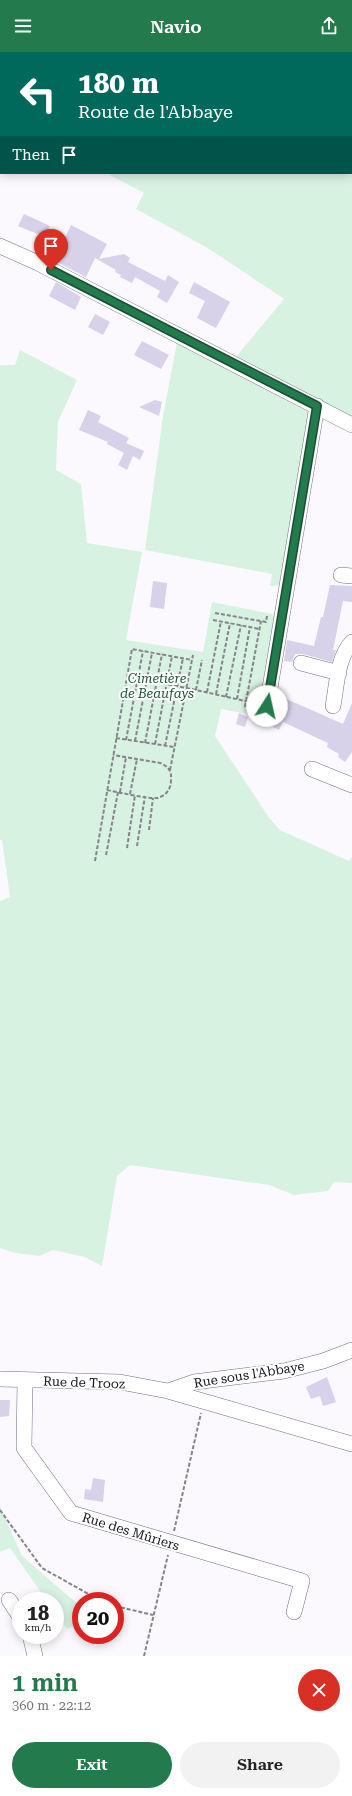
<!DOCTYPE html>
<meta charset="utf-8">
<style>
body{margin:0;font-family:"Roboto Serif",serif;background:#f2f2f2;color:#222;height:100vh;display:flex;flex-direction:column;font-size:15px;white-space:nowrap}
*{box-sizing:border-box;margin:0}
p{font-size:13px;color:#767676}
.icon{flex:none;width:22px;height:22px;fill:none;stroke:currentColor;stroke-width:2;stroke-linecap:round;stroke-linejoin:round}
.map{position:relative;height:1604px;overflow:hidden}
.details{display:flex;flex-direction:column;background:#fff;flex:1}
.details>*{flex:none}
.top-card{position:absolute;left:0px;top:0px;width:352px;height:122px;box-shadow:0 2px 10px #0003;background:#00695c;color:#fff;overflow:hidden}
.speed{position:absolute;left:12px;top:1540px;display:flex;gap:8px;font-size:20px;font-weight:700;text-align:center}
.speed>*{display:grid;place-content:center;width:52px;height:52px;border-radius:50%;background:#fff;box-shadow:0 2px 10px #0003;line-height:1}
.speed small{font-size:10px;font-weight:400}
.speed .limit{border:6px solid #d22;background:#fff;color:#111}
.pin{position:absolute;display:grid;place-items:center;width:34px;height:34px;color:#fff;margin:-41px -17px;border-radius:50% 50% 50% 0;rotate:-45deg;box-shadow:0 0 4px #0007}
.pin .icon{rotate:45deg}
.me{position:absolute;width:44px;margin:-22px;rotate:10deg;stroke-linejoin:round;filter:drop-shadow(0 0 3px #0008)}
.turn{display:flex;align-items:center;gap:14px;height:84px;padding:0 12px;font-size:18px}
.turn .icon{width:52px;height:52px;stroke-width:2.5}
.turn b{display:block;font-size:28px;line-height:34px}
.then{display:flex;align-items:center;height:38px;padding:0 12px;background:#0003;gap:8px;font-size:15px}
.round{display:grid;place-items:center;flex:none;width:42px;height:42px;border-radius:21px;background:#f2f2f2}
.head{display:flex;align-items:center;justify-content:space-between;height:68px;padding:0 12px}
h1{font-size:24px;font-weight:600;line-height:30px;color:#237a4d}
.primary-button{display:flex;gap:8px;margin-top:auto;padding:8px 12px}
.primary-button a{flex:1;height:46px;border-radius:24px;background:#237a4d;color:#fff;font-size:16px;font-weight:600;line-height:46px;text-align:center}
.primary-button a+a{background:#f2f2f2;color:#222}
header{display:flex;justify-content:space-between;align-items:center;height:52px;padding:0 12px;background:#237a4d;color:#fff;font-size:18px;font-weight:600}
.map>svg:first-child{display:block}
.green{fill:#d8f2e2}
.building{fill:#d7d1e9}
.lines{fill:none;stroke-linecap:round;stroke-linejoin:round}
.minor-casing{stroke:#746c80;stroke-width:16}
.path{stroke:#86848a;stroke-width:2;stroke-dasharray:4 2;stroke-linecap:butt}
.minor{stroke:#fff;stroke-width:15}
.route-casing{stroke:#174f32;stroke-width:10}
.route{stroke:#237a4d;stroke-width:7}
.labels{text-anchor:middle;stroke-width:4;stroke-linejoin:round;paint-order:stroke}
.park-label{font-size:13px;font-style:italic;fill:#1b5338;stroke:#fff}
.street-label{font-size:13px;fill:#18151d;stroke:#fff}
</style>
<header><svg class="icon" aria-label="menu" viewBox="0 0 24 24"><path d="M4 6h16M4 12h16M4 18h16"/></svg>Navio<svg class="icon" aria-label="share" viewBox="0 0 24 24"><path d="M12 15V3M7 8l5-5 5 5M5 13v7h14v-7"/></svg></header>
<div class="map">
<svg width="352" height="1604" viewBox="0 0 352 1604">
<rect width="100%" height="100%" fill="#fbf9fe"/>
<path class="green" d="M 155,0 L 352,0 L 352,366 L 235,306 L 284,247 L 206,195 L 136,157 L 144,141 L 106,121 L 351,121 L 351,1 Z
M 177,290 L 315,363 L 284,533 L 270,534 L 272,522 L 145,498 L 163,364 Z
M 20,298 L 77,328 L 58,370 L 56,418 L 81,432 L 87,491 L 142,500 L 126,588 L 203,600 L 212,550 L 277,563 L 257,664 L 221,657 L 215,684 L 270,767 L 280,778 L 349,809 L 352,805 L 352,1131 L 334,1130 L 328,1139 L 294,1143 L 269,1133 L 130,1113 L 117,1124 L 102,1214 L 85,1205 L 53,1198 L 39,1204 L 15,1201 L 0,1196 L 0,849 L 10,845 L 2,788 L 0,788 L 0,313 L 15,313 Z
M 0,1454 L 22,1504 L 81,1555 L 81,1571 L 67,1577 L 55,1560 L 55,1549 L 47,1549 L 10,1496 L 0,1500 Z"/>
<path class="building" d="M 24,162 L 50,174 L 45,185 L 18,174 Z
M 71,173 L 107,192 L 99,207 L 124,202 L 130,206 L 128,210 L 165,229 L 168,223 L 179,230 L 167,251 L 157,245 L 160,239 L 135,225 L 132,231 L 120,225 L 121,223 L 115,220 L 116,218 L 95,206 L 86,225 L 55,209 L 65,191 L 63,190 Z
M 56,230 L 81,245 L 75,258 L 49,244 Z
M 194,230 L 230,250 L 216,276 L 197,266 L 205,249 L 189,241 Z
M 95,262 L 110,270 L 103,283 L 88,275 Z
M 142,289 L 169,303 L 161,317 L 134,303 Z
M 155,348 L 162,350 L 159,364 L 139,355 Z
M 88,358 L 101,364 L 98,370 L 129,386 L 126,391 L 144,399 L 140,408 L 133,404 L 127,418 L 118,413 L 124,401 L 107,392 L 108,390 L 79,378 Z
M 153,529 L 167,531 L 164,557 L 150,555 Z
M 330,533 L 352,534 L 352,550 L 343,549 L 333,598 L 336,598 L 332,610 L 303,602 L 295,602 L 292,610 L 284,609 L 287,588 L 314,594 L 321,565 L 323,565 Z
M 282,645 L 343,672 L 352,651 L 352,700 L 345,710 L 338,705 L 339,702 L 327,695 L 328,691 L 283,670 L 279,678 L 269,673 Z
M 239,661 L 248,665 L 245,675 L 236,672 Z
M 327,1325 L 336,1350 L 323,1354 L 320,1344 L 311,1347 L 306,1335 Z
M 0,1348 L 10,1348 L 9,1364 L 0,1365 Z
M 93,1426 L 105,1428 L 103,1450 L 84,1447 L 85,1437 L 91,1438 Z"/>
<g class="lines">
<g class="minor-casing">
<path id="minor" d="M 0,194 L 38,211 L 352,373
M 341,523 L 352,524
M 301,611 L 339,621
M 267,654 L 317,354
M 333,654 C 337,633 337,606 352,590
M 312,717 L 352,733
M 0,1327 L 120,1330 L 168,1339 L 352,1392
M 25,1328 L 24,1396 L 71,1461 L 302,1529 L 294,1560
M 168,1339 L 194,1330 L 284,1319 L 323,1309 L 352,1298
M 9,1548 L 21,1566
M 30,1583 L 35,1604"/>
</g>
<path class="path" d="M 215,561 L 266,570 L 267,564
M 213,568 L 260,577
M 127,625 L 187,636 L 254,651
M 196,638 L 202,608
M 207,640 L 221,569
M 216,642 L 230,571
M 226,645 L 241,573
M 237,647 L 250,575
M 245,655 L 261,569
M 116,686 L 174,695
M 126,688 L 143,599
M 135,689 L 152,601
M 145,691 L 162,602
M 155,692 L 172,604
M 165,694 L 183,606
M 170,718 L 193,603
M 107,738 C 117,740 148,747 157,746 C 166,744 171,737 171,728 C 172,719 168,714 160,711 L 113,703
M 120,740 L 126,705
M 130,742 L 137,707
M 149,778 L 153,746
M 137,794 L 145,744
M 127,796 L 135,743
M 106,803 L 118,740
M 95,809 L 132,597 L 192,608
M 0,1458 L 42,1516 L 101,1549
M 174,1479 L 201,1361
M 115,1554 L 153,1563
M 144,1604 L 168,1503"/>
<use href="#minor" class="minor"/>
</g>
<g class="lines">
<g class="route-casing">
<path id="route" d="M 51,218 L 317,354 L 267,654"/>
</g>
<use href="#route" class="route"/>
</g>
<g class="labels">
<g class="park-label">
<text x="157" y="631">Cimetière<tspan x="157" dy="15">de Beaufays</tspan></text>
</g>
<g class="street-label">
<text transform="translate(249 1322) rotate(-9)" y="5">Rue sous l'Abbaye</text>
<text transform="translate(84 1330) rotate(2)" y="5">Rue de Trooz</text>
<text transform="translate(131 1479) rotate(17)" y="5">Rue des Mûriers</text>
</g>
</g>
</svg>
<div class="speed"><div>18<small>km/h</small></div><div class="limit">20</div></div>
<div class="pin" style="left:51px;top:218px;background:#d93025"><svg class="icon" aria-label="arrive" viewBox="0 0 24 24"><path d="M6 21V4h12l-3 4 3 4H6"/></svg></div>
<svg class="me" style="left:267px;top:654px" viewBox="-20 -20 40 40"><circle r="19" fill="#fff"/><path d="M0-13L10 11 0 6-10 11z" fill="#237a4d"/></svg>
<div class="top-card">
<div class="turn"><svg class="icon" aria-label="left" viewBox="0 0 24 24"><path d="M17 20v-9H6M10 6l-5 5 5 5"/></svg><div><b>180 m</b>Route de l'Abbaye</div></div>
<div class="then">Then<svg class="icon" aria-label="arrive" viewBox="0 0 24 24"><path d="M6 21V4h12l-3 4 3 4H6"/></svg></div>
</div>
</div>
<section class="details">
<div class="head"><div><h1>1 min</h1><p>360 m · 22:12</p></div><a class="round" style="background:#d93025;color:#fff"><svg class="icon" aria-label="close" viewBox="0 0 24 24"><path d="M6 6l12 12M18 6L6 18"/></svg></a></div>
<div class="primary-button"><a>Exit</a><a>Share</a></div>
</section>
